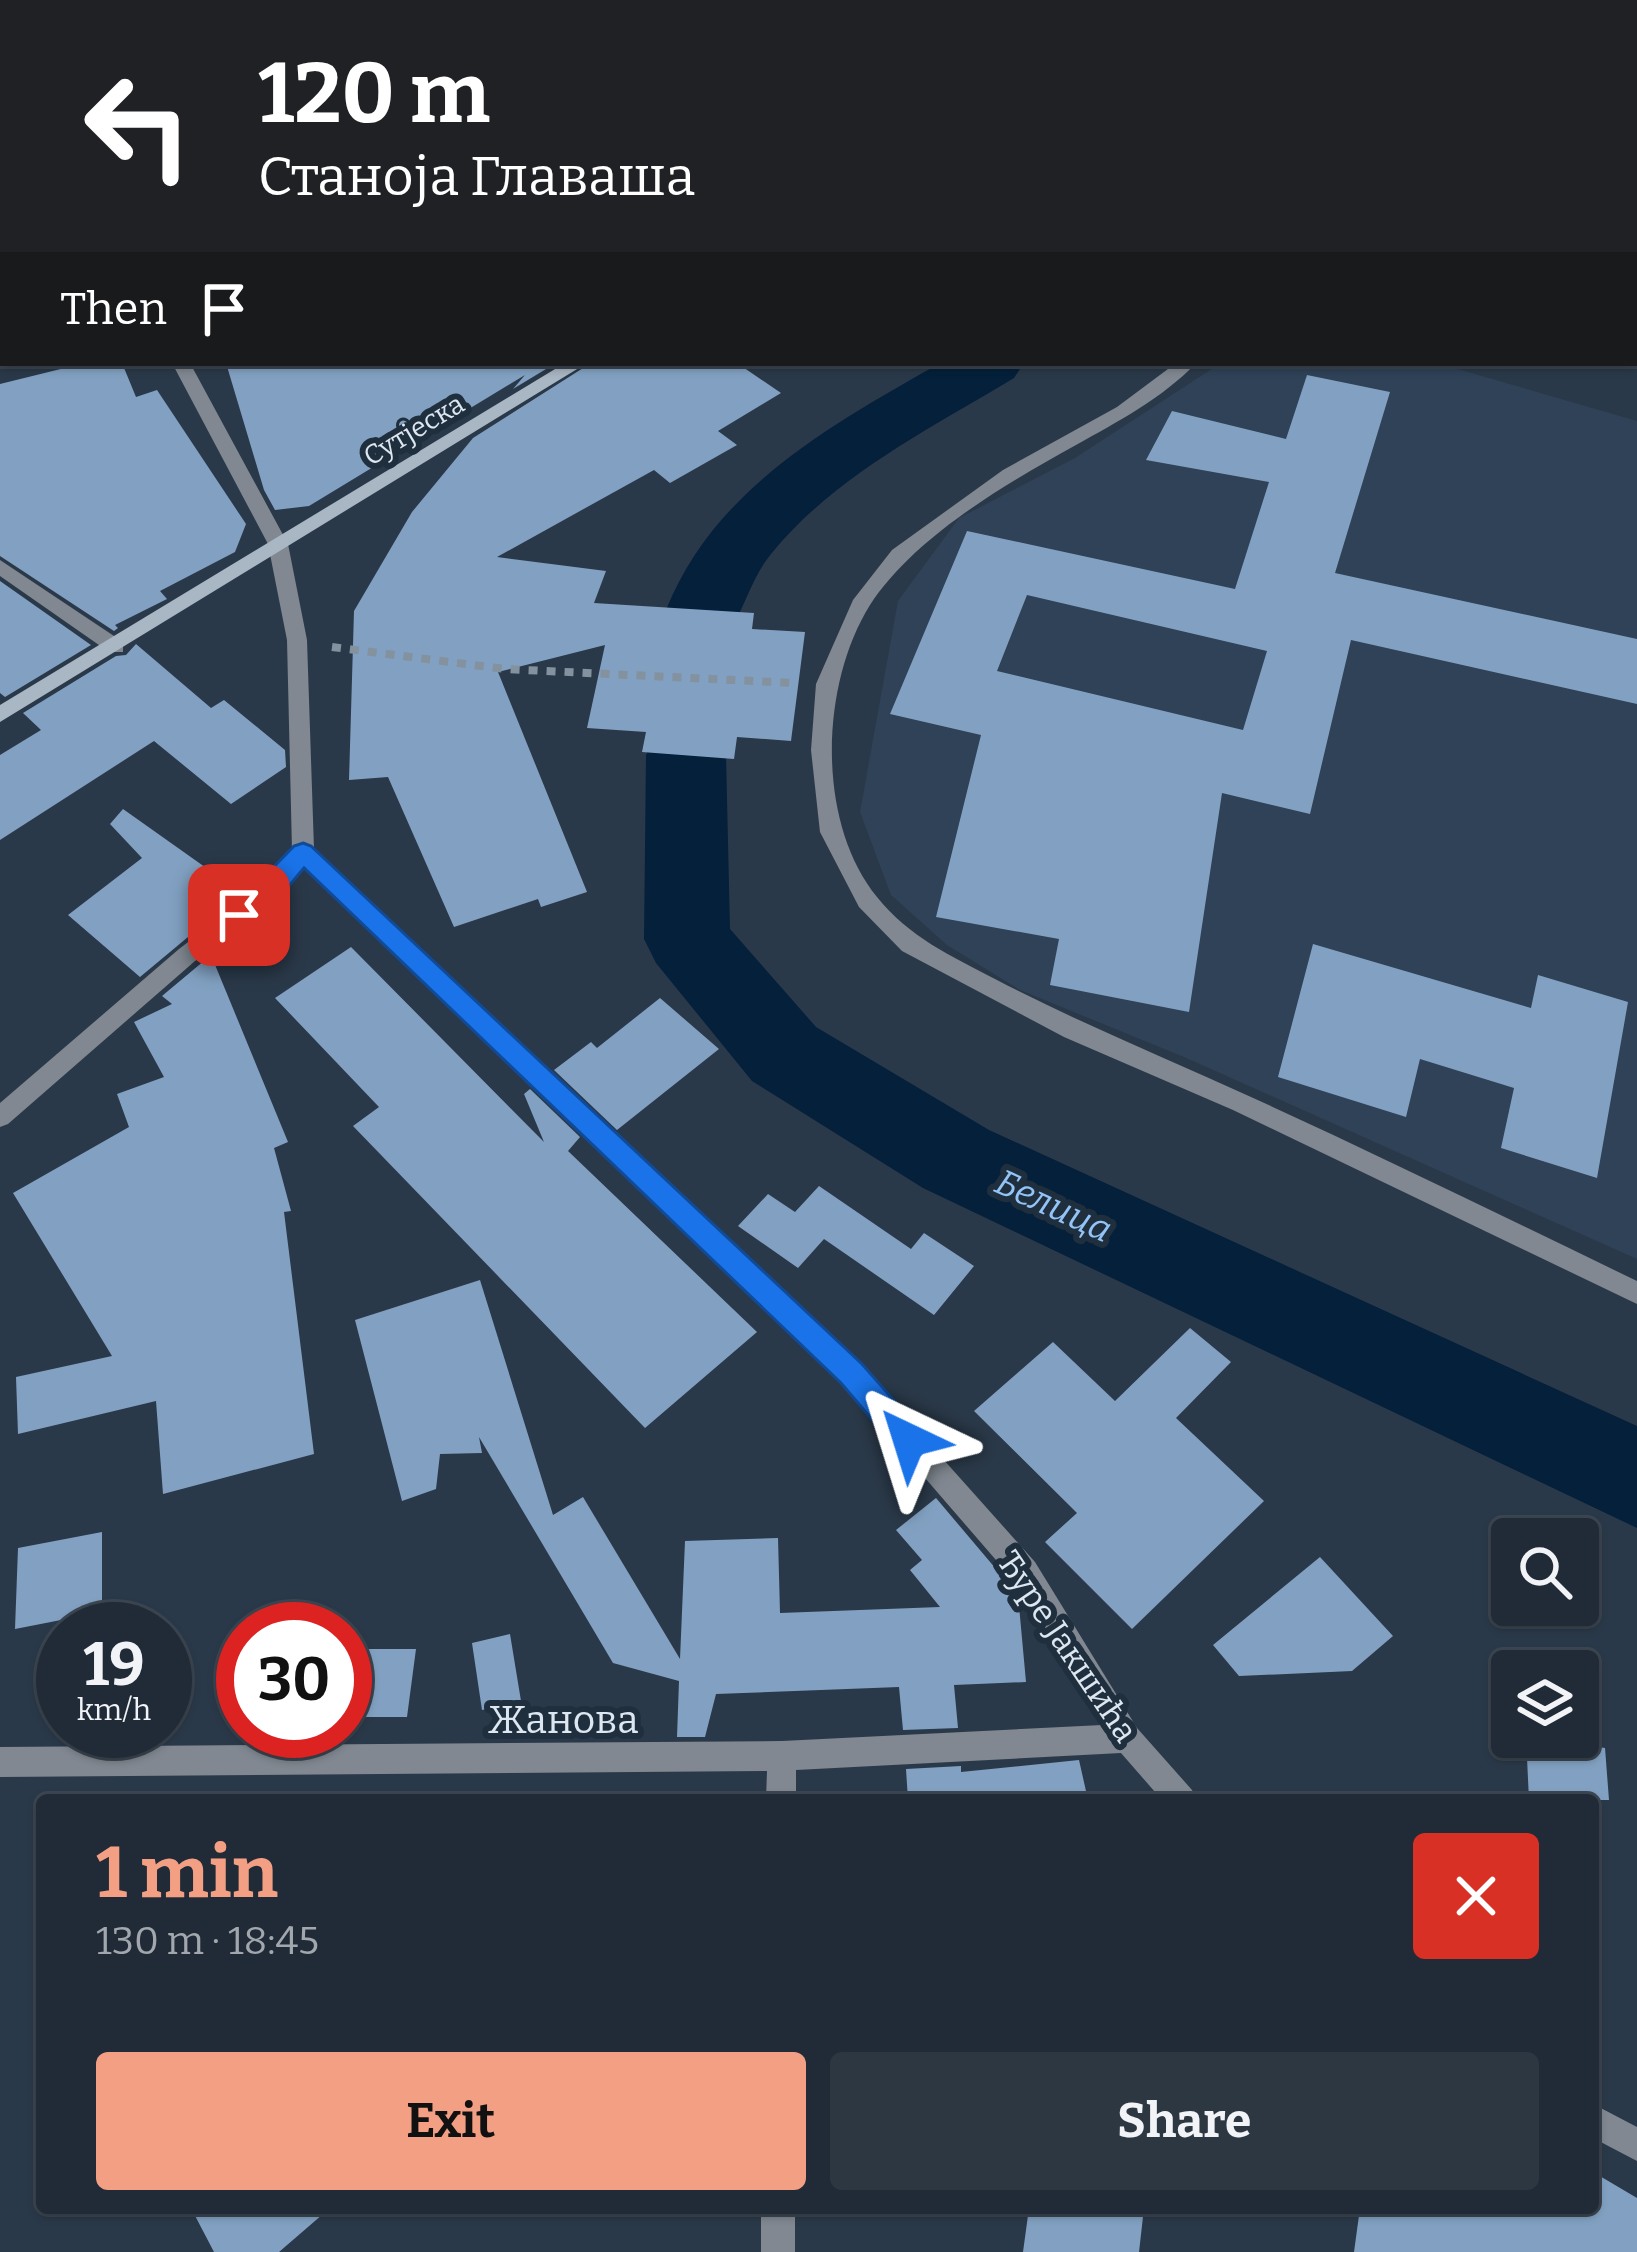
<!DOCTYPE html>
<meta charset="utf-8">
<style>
body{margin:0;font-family:Bitter,serif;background:#2d3742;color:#f1f3f6;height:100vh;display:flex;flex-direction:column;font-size:45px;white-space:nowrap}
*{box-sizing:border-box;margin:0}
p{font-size:39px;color:#a2a7ad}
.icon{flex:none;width:66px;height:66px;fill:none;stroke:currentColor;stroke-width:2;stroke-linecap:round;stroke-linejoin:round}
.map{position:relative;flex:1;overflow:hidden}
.details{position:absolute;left:36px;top:1794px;width:1563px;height:420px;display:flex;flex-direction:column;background:#202b37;border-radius:12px;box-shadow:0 3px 9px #0004,0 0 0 3px #3d4752}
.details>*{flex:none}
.top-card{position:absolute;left:0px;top:0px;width:1638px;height:366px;box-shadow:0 3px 9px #0004,0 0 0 3px #3d4752;background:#202124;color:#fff;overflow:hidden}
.controls{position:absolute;left:1491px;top:1518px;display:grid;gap:24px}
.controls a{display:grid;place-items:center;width:108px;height:108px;border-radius:12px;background:#202b37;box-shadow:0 3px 9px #0004,0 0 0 3px #3d4752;font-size:60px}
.speed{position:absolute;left:36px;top:1602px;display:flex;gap:24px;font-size:60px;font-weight:700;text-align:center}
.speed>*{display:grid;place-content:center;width:156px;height:156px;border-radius:50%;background:#202b37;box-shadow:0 3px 9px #0004,0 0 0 3px #3d4752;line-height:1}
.speed small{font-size:30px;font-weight:400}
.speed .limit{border:18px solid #d22;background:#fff;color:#111}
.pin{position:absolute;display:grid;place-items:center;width:102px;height:102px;color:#fff;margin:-51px;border-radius:24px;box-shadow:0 6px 18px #0006}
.me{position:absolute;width:132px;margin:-66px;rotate:319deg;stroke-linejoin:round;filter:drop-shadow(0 0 9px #0008)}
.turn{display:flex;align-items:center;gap:42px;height:252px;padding:0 60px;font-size:54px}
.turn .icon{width:156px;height:156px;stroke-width:2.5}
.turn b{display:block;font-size:84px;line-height:102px}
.then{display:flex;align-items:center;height:114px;padding:0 60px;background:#0003;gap:24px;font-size:45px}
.round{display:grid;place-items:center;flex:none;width:126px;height:126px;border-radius:12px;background:#2d3742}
.summary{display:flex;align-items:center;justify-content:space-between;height:204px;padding:0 60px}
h1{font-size:72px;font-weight:700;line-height:90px;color:#f39f83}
.primary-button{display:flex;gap:24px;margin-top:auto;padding:24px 60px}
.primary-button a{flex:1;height:138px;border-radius:12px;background:#f39f83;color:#111;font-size:48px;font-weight:700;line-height:138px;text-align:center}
.primary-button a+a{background:#2d3742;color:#f1f3f6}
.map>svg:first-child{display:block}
.built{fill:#2f4257}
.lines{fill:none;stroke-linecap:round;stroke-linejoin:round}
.river{fill:#04203a;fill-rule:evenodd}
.building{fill:#82a1c2;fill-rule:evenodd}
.path{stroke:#84919e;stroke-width:8;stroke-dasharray:9 9;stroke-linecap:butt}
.service{fill:#818891;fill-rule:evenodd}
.minor{fill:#818891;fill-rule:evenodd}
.tertiary{fill:#818891;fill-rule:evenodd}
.secondary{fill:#a9b6c3;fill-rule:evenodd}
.route{fill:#1a73e8;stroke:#114b97;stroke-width:3}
.labels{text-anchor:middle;stroke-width:12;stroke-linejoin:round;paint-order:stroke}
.far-street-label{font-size:27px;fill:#dde7f1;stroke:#202f3e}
.street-label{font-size:33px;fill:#dde7f1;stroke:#202f3e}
.water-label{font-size:36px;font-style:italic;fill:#93c4f8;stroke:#202f3e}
.near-street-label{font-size:39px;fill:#dde7f1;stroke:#202f3e}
</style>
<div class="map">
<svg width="1637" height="2252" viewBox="0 0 1637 2252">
<rect width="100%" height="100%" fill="#2a3949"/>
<path class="built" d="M 1221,363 L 1437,363 L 1637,421 L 1637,1259 L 1184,1057 L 1020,990 L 947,945 L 891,895 L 860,812 L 898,601 L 959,518 L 1075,458 Z"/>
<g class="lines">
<path class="river" d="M 1293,0 L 1349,0 L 1351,3 L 1295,3 Z
M 940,363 L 1024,363 L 1014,378 C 931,428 833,477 771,554 C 752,577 746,604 731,629 L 704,637 L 677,629 L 666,610 C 715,488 830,426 940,363 Z
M 686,725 L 715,734 L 726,755 L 730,929 L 816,1027 L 989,1130 L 1637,1426 L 1637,1528 L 923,1188 L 752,1081 L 656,963 L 644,939 L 646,755 L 657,734 Z"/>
</g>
<path class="building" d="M 85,363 L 122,363 L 136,397 L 157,390 L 246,524 L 235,552 L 160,591 L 167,599 L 115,625 L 118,628 L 114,631 L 0,556 L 0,384 Z
M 226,363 L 556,363 L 513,389 L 525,375 L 309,506 L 275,510 L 264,490 Z
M 591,363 L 737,363 L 781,393 L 718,431 L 737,445 L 670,483 L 654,470 L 497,557 L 606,571 L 594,603 L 754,613 L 752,629 L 805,632 L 791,741 L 737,737 L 734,759 L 642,752 L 646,732 L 587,728 L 605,645 L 498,672 L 587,892 L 541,907 L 538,899 L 454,927 L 388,777 L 349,780 L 354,611 L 412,512 L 473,438 Z
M 1307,375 L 1390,392 L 1335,573 L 1637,639 L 1637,704 L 1351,640 L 1310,814 L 1222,793 L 1189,1012 L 1050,985 L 1059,939 L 936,917 L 981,735 L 890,714 L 967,531 L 1235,589 L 1269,482 L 1146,460 L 1172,411 L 1286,439 ZM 1027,595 L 1267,651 L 1243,730 L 997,671 Z
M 0,581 L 91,645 L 5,697 L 0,693 Z
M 136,644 L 211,708 L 224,700 L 285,750 L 286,767 L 231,804 L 154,741 L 0,840 L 0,755 L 41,730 L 23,713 L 116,656 L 126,655 Z
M 123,809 L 243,894 L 205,924 L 193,912 L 200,927 L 140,977 L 68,915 L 142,858 L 110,824 Z
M 1313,944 L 1531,1008 L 1538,975 L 1628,1002 L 1597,1178 L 1501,1148 L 1514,1088 L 1420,1059 L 1406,1117 L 1278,1077 Z
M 351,947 L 544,1142 L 524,1094 L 530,1089 L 580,1137 L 568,1151 L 757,1332 L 645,1428 L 353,1126 L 379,1107 L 275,998 Z
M 211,955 L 288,1142 L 274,1148 L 291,1211 L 284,1212 L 314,1454 L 163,1494 L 156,1401 L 18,1434 L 16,1377 L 112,1356 L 13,1193 L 129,1127 L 117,1094 L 164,1077 L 134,1022 L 172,1004 L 162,996 Z
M 660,998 L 719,1049 L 617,1130 L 554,1070 L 591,1042 L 597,1048 Z
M 819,1186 L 911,1249 L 924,1233 L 974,1266 L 934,1315 L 824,1239 L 798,1268 L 738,1226 L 768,1194 L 795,1212 Z
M 480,1280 L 553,1515 L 583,1497 L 680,1659 L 685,1541 L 778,1538 L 780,1613 L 940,1607 L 910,1570 L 922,1560 L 896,1530 L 936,1498 L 1018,1595 L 1026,1682 L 954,1685 L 958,1728 L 903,1730 L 899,1687 L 716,1694 L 705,1737 L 677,1737 L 679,1681 L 613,1663 L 479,1437 L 482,1453 L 440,1454 L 436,1489 L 402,1501 L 355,1320 Z
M 1190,1328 L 1231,1362 L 1176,1418 L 1264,1501 L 1132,1629 L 1045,1542 L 1077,1513 L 974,1411 L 1053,1342 L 1115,1401 Z
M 102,1532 L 102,1612 L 15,1629 L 18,1548 Z
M 1320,1557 L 1393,1636 L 1352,1671 L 1239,1676 L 1213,1645 Z
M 510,1634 L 521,1701 L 482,1710 L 472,1643 Z
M 345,1649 L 416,1649 L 407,1717 L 345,1717 Z
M 1526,1737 L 1605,1748 L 1609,1800 L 1529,1800 Z
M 1079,1760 L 1088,1800 L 908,1800 L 906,1769 L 961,1766 L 961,1772 Z
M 1593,2172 L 1637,2198 L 1637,2252 L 1354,2252 L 1360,2208 L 1593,2208 Z
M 191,2208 L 330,2208 L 279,2252 L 214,2252 Z
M 1029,2208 L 1144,2208 L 1139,2252 L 1023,2252 Z"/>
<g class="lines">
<path class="path" d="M 332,647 L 505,669 L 795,683"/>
<path class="service" d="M 505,0 L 519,0 L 520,3 L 506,3 Z"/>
<path class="minor" d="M 982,0 L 997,0 L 999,3 L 984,3 Z
M 172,363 L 190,363 L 288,544 L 307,640 L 314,849 L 860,1366 L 1035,1562 L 1137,1728 L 1192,1790 L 1197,1800 L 1162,1800 L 1121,1753 L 796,1770 L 796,1800 L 766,1800 L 767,1771 L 0,1777 L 0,1747 L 782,1741 L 1102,1725 L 1015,1582 L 842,1382 L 304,866 L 273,901 L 195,961 L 8,1124 L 0,1127 L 0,1103 L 179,949 L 257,889 L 292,850 L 287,640 L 268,544 Z
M 1176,363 L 1196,363 C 1163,398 1117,422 1076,445 C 1006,484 915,536 870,605 C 820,685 816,822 877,897 C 909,937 951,956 995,979 C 1079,1023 1166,1058 1251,1097 C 1381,1156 1508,1219 1637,1281 L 1637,1304 L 1233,1110 L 1064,1037 L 902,951 L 859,907 L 820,832 L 811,750 L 816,684 L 853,600 L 892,550 L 1003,470 L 1117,407 Z
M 0,560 L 123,642 L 123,652 L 109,652 L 0,576 Z
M 1593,2104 L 1637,2127 L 1637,2161 L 1593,2138 Z
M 761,2208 L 795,2208 L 795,2252 L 761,2252 Z"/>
<path class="tertiary" d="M 3,0 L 17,0 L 17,3 L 3,3 Z
M 0,35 L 3,35 L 0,58 Z
M 1635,89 L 1637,90 L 1637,100 L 1635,99 Z"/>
<path class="secondary" d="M 791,0 L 856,0 L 789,3 Z
M 932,0 L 982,0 L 984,3 L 934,3 Z
M 0,94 L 3,95 L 0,118 Z
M 565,363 L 587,363 L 0,722 L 0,705 Z"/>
</g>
<path class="route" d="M 303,843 L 311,846 L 862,1364 L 920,1430 L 924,1440 L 920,1450 L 909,1454 L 898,1450 L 841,1383 L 304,868 C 286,888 260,929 230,922 L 227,915 L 294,846 Z"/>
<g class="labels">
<g class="far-street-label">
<text transform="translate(414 430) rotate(-31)" y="9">Сутјеска</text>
</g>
<g class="street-label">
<text transform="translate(1068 1646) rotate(56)" y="12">Ђуре Јакшића</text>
</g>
<g class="water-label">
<text transform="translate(1054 1205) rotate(25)" y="13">Белица</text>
</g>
<g class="near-street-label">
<text x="563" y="1733">Жанова</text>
</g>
</g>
</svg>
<div class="controls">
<a><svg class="icon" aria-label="search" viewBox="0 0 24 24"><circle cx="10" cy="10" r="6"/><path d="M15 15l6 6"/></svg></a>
<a><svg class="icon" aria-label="layers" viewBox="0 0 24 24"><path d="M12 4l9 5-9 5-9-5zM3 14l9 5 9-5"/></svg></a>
</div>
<div class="speed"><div>19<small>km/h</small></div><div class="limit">30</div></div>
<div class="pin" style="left:239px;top:915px;background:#d93025"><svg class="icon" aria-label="arrive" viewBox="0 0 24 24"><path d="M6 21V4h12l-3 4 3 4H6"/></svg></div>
<svg class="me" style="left:909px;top:1440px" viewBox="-20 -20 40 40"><path d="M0-17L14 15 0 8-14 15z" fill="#1a73e8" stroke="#fff" stroke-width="4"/></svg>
<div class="top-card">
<div class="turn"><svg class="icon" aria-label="left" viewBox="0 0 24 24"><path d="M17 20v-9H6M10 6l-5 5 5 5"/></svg><div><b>120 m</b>Станоја Главаша</div></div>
<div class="then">Then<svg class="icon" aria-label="arrive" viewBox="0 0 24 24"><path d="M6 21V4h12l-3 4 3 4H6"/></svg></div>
</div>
<section class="details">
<div class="summary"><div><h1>1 min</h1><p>130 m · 18:45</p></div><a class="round" style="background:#d93025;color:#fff"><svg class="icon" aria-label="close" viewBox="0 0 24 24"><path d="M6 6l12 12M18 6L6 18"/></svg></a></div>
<div class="primary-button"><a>Exit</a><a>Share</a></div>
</section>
</div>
